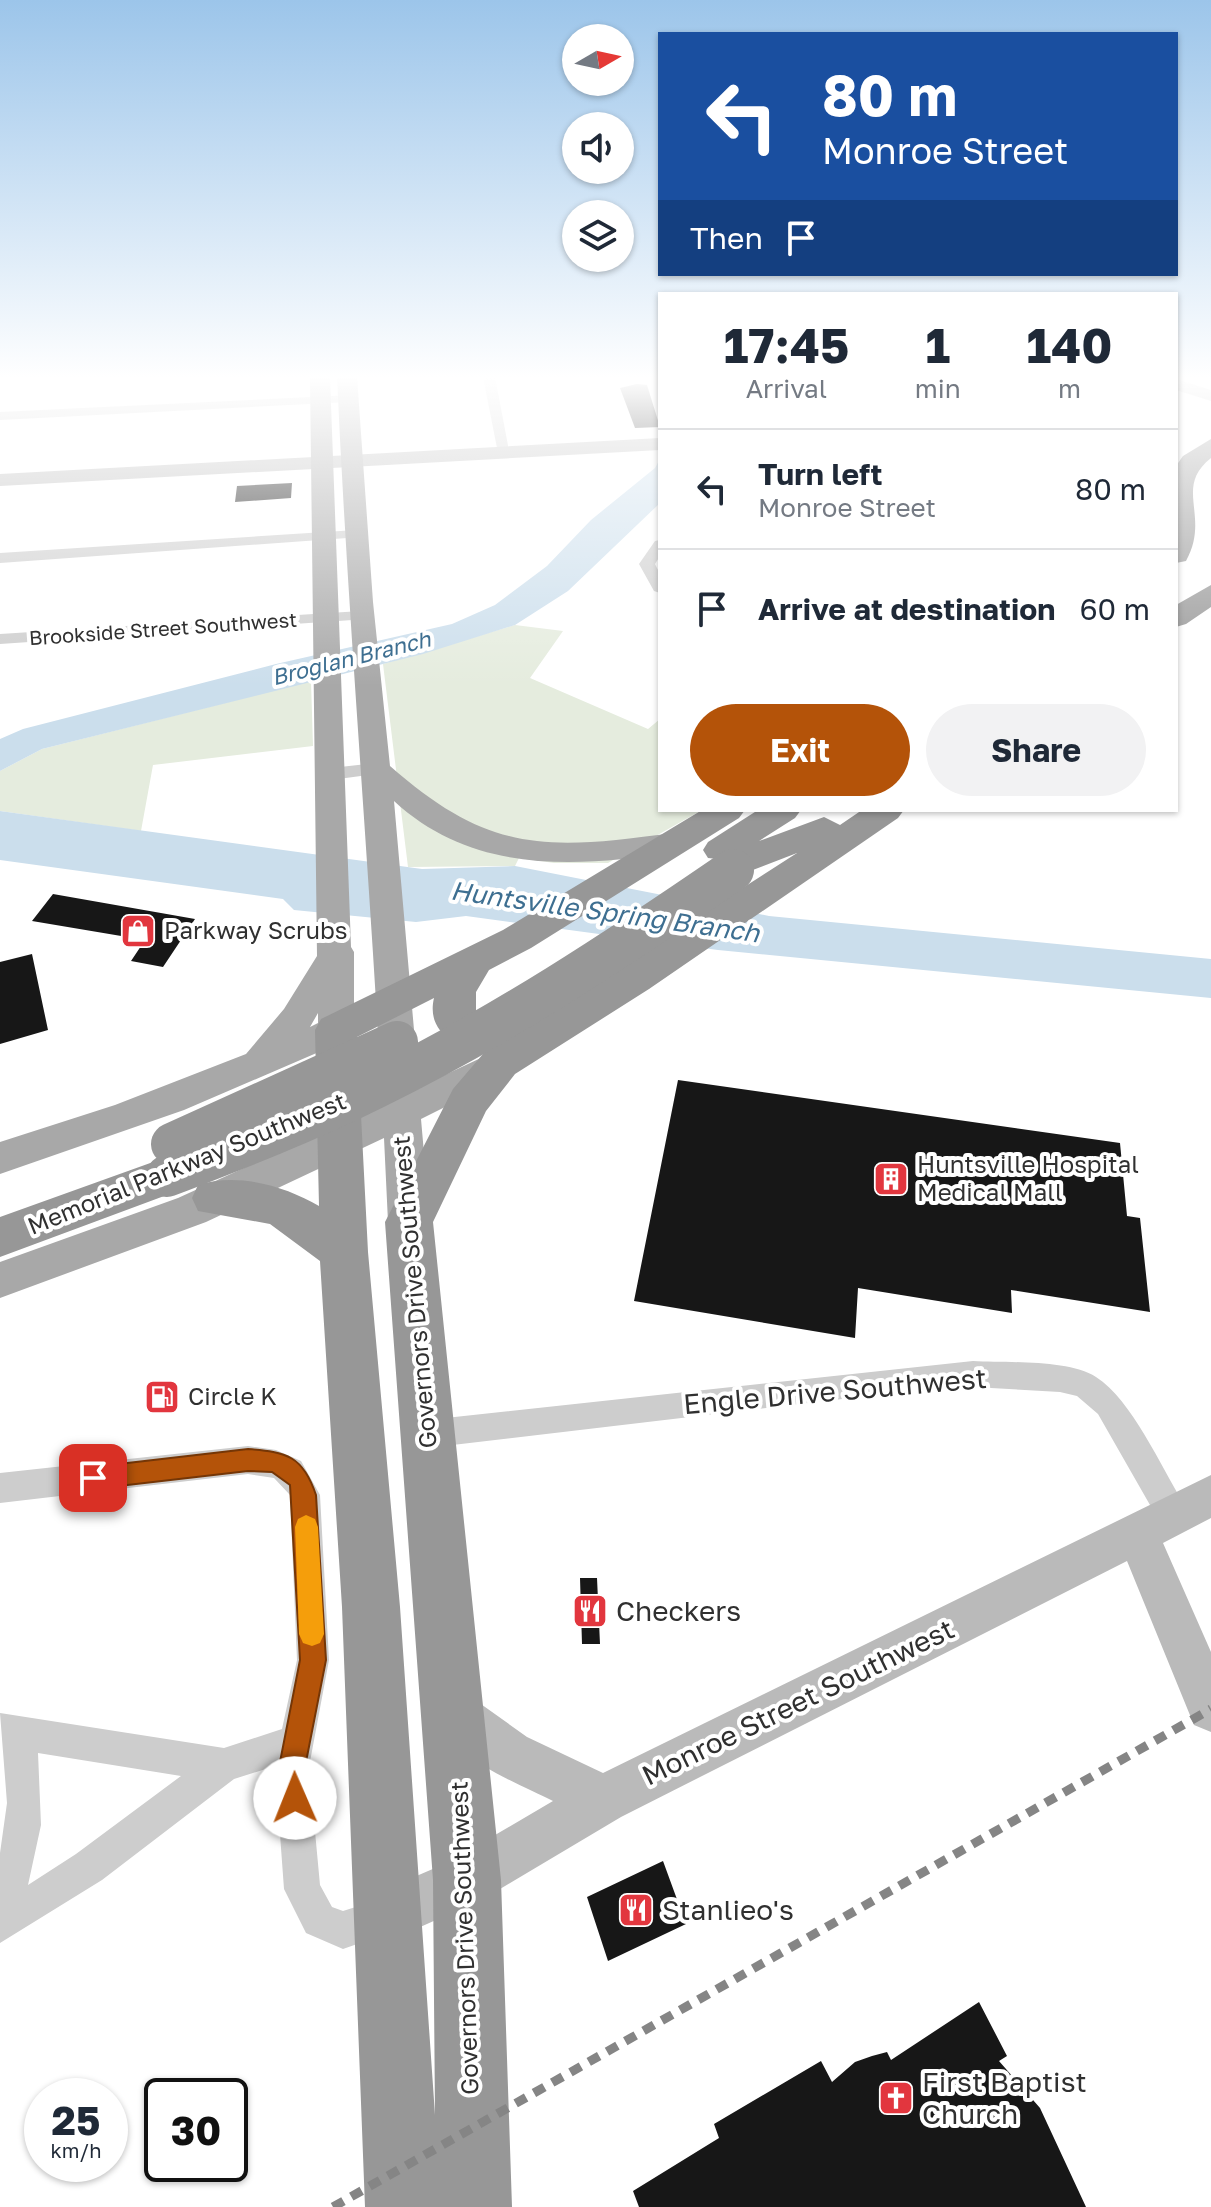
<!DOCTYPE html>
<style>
body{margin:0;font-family:"Golos Text",sans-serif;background:#f2f2f3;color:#1f2937;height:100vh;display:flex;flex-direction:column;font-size:30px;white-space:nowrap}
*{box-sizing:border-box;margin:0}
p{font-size:26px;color:#747a83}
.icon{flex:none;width:44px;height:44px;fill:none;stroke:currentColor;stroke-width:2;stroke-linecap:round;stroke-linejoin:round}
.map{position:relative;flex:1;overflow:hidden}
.sheet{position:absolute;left:658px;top:292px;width:520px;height:520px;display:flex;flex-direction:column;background:#fff;border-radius:0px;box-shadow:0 2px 6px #0004}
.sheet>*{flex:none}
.top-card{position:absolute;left:658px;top:32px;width:520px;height:244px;border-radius:0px;box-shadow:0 2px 6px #0004;background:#1a4fa0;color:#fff;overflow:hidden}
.needle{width:52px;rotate:81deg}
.tools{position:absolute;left:562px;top:24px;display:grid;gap:16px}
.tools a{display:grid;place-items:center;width:72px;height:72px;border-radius:50%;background:#fff;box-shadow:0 2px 6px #0004;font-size:40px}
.speed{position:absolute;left:24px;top:2078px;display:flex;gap:16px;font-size:40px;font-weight:700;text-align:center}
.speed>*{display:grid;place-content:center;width:104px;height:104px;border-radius:50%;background:#fff;box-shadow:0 2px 6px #0004;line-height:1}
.speed small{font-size:20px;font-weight:400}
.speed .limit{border:4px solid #111;border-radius:12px;background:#fff;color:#111}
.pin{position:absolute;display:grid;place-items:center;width:68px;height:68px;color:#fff;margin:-34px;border-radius:16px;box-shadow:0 4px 12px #0006}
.me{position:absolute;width:88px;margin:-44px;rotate:359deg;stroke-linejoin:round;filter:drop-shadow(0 0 6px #0008)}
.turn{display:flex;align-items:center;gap:28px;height:168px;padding:0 32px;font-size:36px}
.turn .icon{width:104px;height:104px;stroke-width:2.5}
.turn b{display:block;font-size:56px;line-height:68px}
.then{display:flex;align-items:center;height:76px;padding:0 32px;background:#0003;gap:16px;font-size:30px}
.eta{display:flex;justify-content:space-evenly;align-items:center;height:136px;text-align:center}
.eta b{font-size:48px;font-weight:700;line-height:56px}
.primary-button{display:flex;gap:16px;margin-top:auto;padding:16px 32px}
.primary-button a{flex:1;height:92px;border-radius:48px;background:#b45309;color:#fff;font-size:32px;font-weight:700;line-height:92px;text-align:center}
.primary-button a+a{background:#f2f2f3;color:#1f2937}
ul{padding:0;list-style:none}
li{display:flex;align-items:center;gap:24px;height:120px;padding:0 32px;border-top:2px solid #e0e1e3}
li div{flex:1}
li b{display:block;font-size:30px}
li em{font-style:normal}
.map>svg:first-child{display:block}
.green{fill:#e5ecde}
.water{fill:#cbdeec}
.building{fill:#171717}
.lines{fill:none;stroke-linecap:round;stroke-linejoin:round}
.street{fill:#cdcdcd;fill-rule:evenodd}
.secondary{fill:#bababa;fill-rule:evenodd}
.primary{fill:#a8a8a8;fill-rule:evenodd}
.highway{fill:#979797;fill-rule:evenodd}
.rail{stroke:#858585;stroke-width:9;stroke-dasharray:12 9;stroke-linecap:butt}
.highway-bridge{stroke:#979797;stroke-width:42}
.route{fill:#b45309;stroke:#753606;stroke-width:2}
.slow{fill:#f59e0b}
.labels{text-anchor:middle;stroke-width:8;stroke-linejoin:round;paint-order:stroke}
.far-street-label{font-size:20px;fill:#303030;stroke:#fff}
.far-water-label{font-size:22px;font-style:italic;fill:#3e6f91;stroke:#fff}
.poi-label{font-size:24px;fill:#303030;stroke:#fff;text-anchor:start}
.street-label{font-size:24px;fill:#303030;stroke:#fff}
.water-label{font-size:26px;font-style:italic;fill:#3e6f91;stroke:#fff}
.near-street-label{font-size:28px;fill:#303030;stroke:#fff}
.near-poi-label{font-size:28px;fill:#303030;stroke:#fff;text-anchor:start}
</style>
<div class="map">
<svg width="1211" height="2207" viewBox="0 0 1211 2207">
<rect width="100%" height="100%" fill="#fff"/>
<path class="green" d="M 515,625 L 563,631 L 530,678 L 648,729 L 660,719 L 660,810 L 702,810 L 608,863 L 554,863 L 519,858 L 515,866 L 408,867 L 383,664 Z
M 311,681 L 313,746 L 153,765 L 141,831 L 0,811 L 0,771 L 42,749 Z"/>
<path class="water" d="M 660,459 L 660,503 L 568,591 L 515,625 L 423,654 L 42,749 L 0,771 L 0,739 L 23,729 L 276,664 L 452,624 L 495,605 L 547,566 L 591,520 L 655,468 Z
M 0,811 L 422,869 L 515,866 L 769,916 L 1211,959 L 1211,998 L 718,950 L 466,916 L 416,922 L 294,910 L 283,899 L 0,860 Z"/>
<path class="building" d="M 637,384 L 647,385 L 660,427 L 635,428 L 620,388 Z
M 292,483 L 291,498 L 235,502 L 237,486 Z
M 53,894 L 195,919 L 163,967 L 131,961 L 145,940 L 32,921 Z
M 32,954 L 48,1030 L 0,1044 L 0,962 Z
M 678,1080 L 1120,1143 L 1127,1216 L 1140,1218 L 1150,1312 L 1011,1290 L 1012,1313 L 858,1288 L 855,1338 L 634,1301 Z
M 580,1578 L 597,1578 L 600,1644 L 582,1644 Z
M 663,1861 L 686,1924 L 608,1961 L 587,1897 Z
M 979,2002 L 1007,2056 L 999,2061 L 1040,2108 L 1086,2207 L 639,2207 L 633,2191 L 719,2138 L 714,2124 L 821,2061 L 832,2082 L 855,2062 L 872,2056 L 887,2052 L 891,2060 Z"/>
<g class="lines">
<path class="street" d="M 483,377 L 495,377 L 510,456 L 498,453 Z
M 352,395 L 354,398 L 348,402 L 0,420 L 0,412 Z
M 356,530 L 361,531 L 361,537 L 0,563 L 0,553 Z
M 660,540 L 660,556 L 655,564 L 660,574 L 660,593 L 654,591 L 639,564 L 655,541 Z
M 361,611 L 369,616 L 367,619 L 0,644 L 0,634 Z
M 376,763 L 385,769 L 383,773 L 331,780 L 322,774 L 331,768 Z
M 973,1361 C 1006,1363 1068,1359 1096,1377 C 1132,1400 1161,1467 1184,1504 L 1188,1515 L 1184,1526 L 1173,1530 L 1162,1526 L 1098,1414 L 1077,1396 L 1060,1392 L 973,1387 L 893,1393 L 427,1448 L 417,1444 L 412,1434 L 417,1424 L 427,1420 Z
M 248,1446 L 276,1450 L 301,1461 L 320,1495 L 329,1660 L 309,1767 L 320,1885 L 332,1907 L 343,1911 L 384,1898 L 397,1904 L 403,1917 L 397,1930 L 343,1949 L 306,1933 L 284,1889 L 275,1766 L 234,1779 L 102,1880 L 0,1943 L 0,1853 L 7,1803 L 0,1713 L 224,1748 L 282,1729 L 297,1660 L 290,1495 L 274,1478 L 248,1474 L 0,1503 L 0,1473 ZM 38,1753 L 181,1776 L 76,1854 L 28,1885 L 41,1825 Z"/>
<path class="secondary" d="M 1176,379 L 1211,390 L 1211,401 L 1176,390 Z
M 660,438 L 660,450 L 0,486 L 0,474 Z
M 1211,1475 L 1211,1518 L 1163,1543 L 1211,1652 L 1211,1732 L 1194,1725 L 1127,1561 L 621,1817 L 485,1898 L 389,1941 L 370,1934 L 363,1915 L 370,1896 L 449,1862 L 553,1801 C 514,1782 447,1755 430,1714 L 437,1697 L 454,1690 L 471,1697 L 527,1737 L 603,1773 Z"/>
<path class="primary" d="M 310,377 L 330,377 L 351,947 L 354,952 L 354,1030 L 349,1039 L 184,1110 L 0,1174 L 0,1142 L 115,1105 L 246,1054 L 284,1009 L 317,956 ZM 318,1013 L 318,1023 L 310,1027 Z
M 337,377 L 357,377 L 373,602 L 390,766 C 490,854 547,850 673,833 L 684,836 L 689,843 L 684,850 L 673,853 C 574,867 473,874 394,801 L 419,1087 L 500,1049 L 513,1053 L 518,1063 L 513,1073 L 421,1119 L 430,1222 L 424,1234 L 409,1239 L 394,1234 L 388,1222 L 384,1138 L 206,1222 L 0,1298 L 0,1262 L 178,1198 L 382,1105 C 369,862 348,620 337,377 Z"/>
<path class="highway" d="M 1211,439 L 1211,458 C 1173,488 1211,516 1186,561 L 1176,563 L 1176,466 L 1183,456 Z
M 1211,585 L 1211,607 L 1186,624 L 1176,627 L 1176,605 Z
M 702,810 L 745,810 L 739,818 L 531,948 L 489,970 L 476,992 L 476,1018 L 489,1024 L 523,1029 L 797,853 L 745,873 L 732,869 L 727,860 L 708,858 L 703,850 L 708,842 L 758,810 L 801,810 L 795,818 L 759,841 L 824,817 L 840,825 L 862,810 L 904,810 L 898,818 L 649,989 L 515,1074 L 486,1111 L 433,1222 L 501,1880 L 512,2207 L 365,2207 L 342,1607 L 320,1261 L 270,1224 L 198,1211 L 192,1198 L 198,1185 C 237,1172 285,1186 319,1206 L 315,1030 L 321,1019 L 503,930 ZM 434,998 C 426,1032 456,1047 483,1054 L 453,1089 L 385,1222 L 433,1880 L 435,2115 L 400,1607 L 368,1252 L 357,1037 Z
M 167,1157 L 183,1163 L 190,1176 L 183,1189 L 0,1257 L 0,1217 Z"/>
<path class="rail" d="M 333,2207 L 1211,1709"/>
<path class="highway-bridge" d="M 172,1144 L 397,1042
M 167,1176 C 237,1149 307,1122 375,1088 C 500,1027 618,949 733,870"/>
</g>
<linearGradient id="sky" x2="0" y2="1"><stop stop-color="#9cc5ea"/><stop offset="0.55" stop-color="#fff"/><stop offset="1" stop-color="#fff" stop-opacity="0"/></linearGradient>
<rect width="1211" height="686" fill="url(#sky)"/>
<path class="route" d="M 248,1449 C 287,1452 303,1456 316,1495 L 326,1660 L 305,1767 L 308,1798 L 304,1807 L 295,1811 L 285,1807 L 279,1767 L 300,1660 L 290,1485 L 272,1472 L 248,1471 L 93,1489 L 85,1486 L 82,1478 L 85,1470 L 93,1467 Z"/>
<path class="slow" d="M 306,1515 L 315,1519 L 318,1527 L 324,1634 L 320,1643 L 312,1646 L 303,1643 L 299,1634 L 295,1527 L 298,1519 Z"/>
<defs>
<g id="shop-square" transform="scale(1.8)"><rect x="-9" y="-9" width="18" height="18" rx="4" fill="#e2363e" stroke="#fff"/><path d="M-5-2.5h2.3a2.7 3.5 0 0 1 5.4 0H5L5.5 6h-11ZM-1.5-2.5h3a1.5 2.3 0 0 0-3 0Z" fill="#fff"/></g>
<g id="building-square" transform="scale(1.8)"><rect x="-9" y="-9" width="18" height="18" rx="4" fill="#e2363e" stroke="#fff"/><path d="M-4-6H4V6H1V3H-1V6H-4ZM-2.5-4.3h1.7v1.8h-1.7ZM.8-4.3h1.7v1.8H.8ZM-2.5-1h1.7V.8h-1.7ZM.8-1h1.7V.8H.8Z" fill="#fff"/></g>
<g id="fuel-square" transform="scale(1.8)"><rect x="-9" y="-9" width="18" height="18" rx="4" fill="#e2363e" stroke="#fff"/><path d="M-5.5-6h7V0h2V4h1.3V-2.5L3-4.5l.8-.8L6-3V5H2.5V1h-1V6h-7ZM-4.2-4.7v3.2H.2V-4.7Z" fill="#fff"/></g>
<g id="restaurant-square" transform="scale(1.8)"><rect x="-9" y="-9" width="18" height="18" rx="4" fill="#e2363e" stroke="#fff"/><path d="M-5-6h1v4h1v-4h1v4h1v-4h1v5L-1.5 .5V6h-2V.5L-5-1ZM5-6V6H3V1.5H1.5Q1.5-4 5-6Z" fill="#fff"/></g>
<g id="church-square" transform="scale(1.8)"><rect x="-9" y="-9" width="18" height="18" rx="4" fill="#e2363e" stroke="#fff"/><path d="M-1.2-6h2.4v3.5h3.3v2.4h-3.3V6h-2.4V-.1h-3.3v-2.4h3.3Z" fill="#fff"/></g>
</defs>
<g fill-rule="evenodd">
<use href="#shop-square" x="138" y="931"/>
<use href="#building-square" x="891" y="1179"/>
<use href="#fuel-square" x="162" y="1397"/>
<use href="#restaurant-square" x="590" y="1611"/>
<use href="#restaurant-square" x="636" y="1910"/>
<use href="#church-square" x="896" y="2098"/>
</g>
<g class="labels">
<g class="far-street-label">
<text transform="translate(163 629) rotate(-4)" y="7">Brookside Street Southwest</text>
</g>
<g class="far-water-label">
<text transform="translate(351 658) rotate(-14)" y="8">Broglan Branch</text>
</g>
<g class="poi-label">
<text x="164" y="939">Parkway Scrubs</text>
<text x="917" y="1173">Huntsville Hospital<tspan x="917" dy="28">Medical Mall</tspan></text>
<text x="188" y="1405">Circle K</text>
</g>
<g class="street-label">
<text transform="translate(187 1164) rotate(-22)" y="8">Memorial Parkway Southwest</text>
<text transform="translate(415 1292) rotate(-95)" y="8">Governors Drive Southwest</text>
<text transform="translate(465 1938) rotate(-92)" y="8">Governors Drive Southwest</text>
</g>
<g class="water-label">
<text transform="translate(605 912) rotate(8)" y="9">Huntsville Spring Branch</text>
</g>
<g class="near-street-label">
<text transform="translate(835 1391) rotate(-5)" y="10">Engle Drive Southwest</text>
<text transform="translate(798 1702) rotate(-26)" y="10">Monroe Street Southwest</text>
</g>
<g class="near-poi-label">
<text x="616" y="1621">Checkers</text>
<text x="662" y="1920">Stanlieo's</text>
<text x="922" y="2092">First Baptist<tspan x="922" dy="32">Church</tspan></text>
</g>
</g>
</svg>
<div class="tools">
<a><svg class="needle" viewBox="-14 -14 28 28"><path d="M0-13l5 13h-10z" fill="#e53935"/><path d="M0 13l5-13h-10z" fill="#747a83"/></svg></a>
<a><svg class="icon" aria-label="sound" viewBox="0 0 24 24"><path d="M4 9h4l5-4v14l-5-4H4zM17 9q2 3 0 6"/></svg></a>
<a><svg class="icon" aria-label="layers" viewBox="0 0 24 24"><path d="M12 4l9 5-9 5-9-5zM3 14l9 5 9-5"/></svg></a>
</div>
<div class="speed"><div>25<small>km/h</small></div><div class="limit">30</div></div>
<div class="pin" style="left:93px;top:1478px;background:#d93025"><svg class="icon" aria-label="arrive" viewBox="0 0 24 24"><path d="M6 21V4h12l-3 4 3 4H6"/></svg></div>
<svg class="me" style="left:295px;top:1798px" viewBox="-20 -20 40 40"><circle r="19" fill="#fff"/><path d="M0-13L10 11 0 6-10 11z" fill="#b45309"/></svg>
<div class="top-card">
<div class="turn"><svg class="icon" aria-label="left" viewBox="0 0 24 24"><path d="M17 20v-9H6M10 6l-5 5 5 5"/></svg><div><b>80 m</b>Monroe Street</div></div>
<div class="then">Then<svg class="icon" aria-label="arrive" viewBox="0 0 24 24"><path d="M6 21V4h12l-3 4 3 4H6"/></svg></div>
</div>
<section class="sheet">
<div class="eta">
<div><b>17:45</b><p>Arrival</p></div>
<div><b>1</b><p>min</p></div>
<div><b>140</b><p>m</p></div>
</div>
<ul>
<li><svg class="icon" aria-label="left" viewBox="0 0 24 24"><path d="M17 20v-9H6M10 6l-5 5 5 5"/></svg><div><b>Turn left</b><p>Monroe Street</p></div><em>80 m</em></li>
<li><svg class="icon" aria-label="arrive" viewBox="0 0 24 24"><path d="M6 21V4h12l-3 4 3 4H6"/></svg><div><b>Arrive at destination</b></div><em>60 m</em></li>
</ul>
<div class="primary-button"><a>Exit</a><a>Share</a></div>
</section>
</div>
